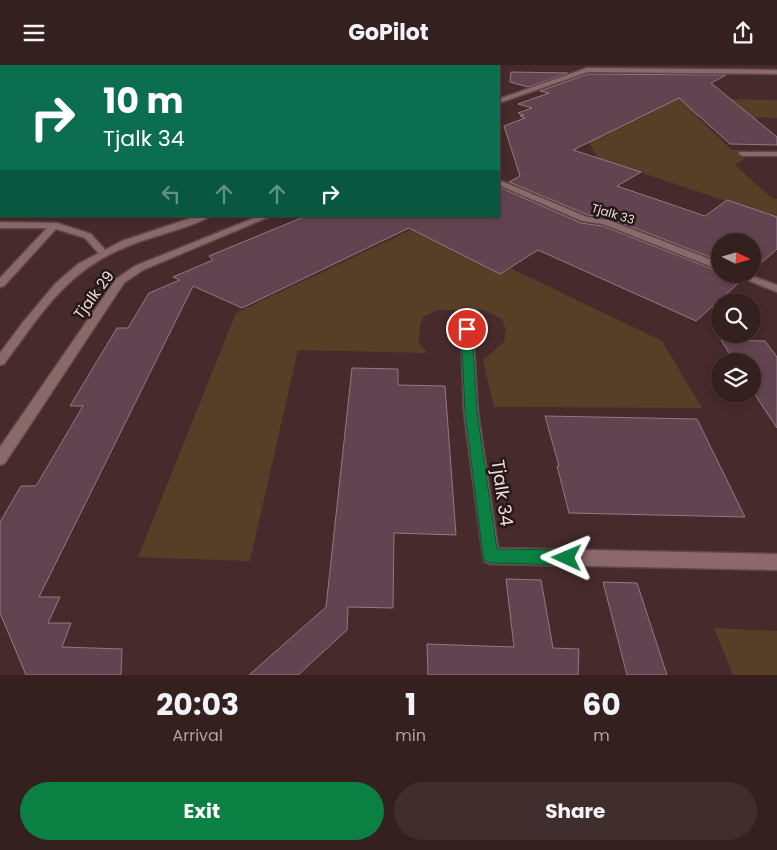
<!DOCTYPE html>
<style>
body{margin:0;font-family:Poppins,sans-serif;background:#402d2d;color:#f1f3f6;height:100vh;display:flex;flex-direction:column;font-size:19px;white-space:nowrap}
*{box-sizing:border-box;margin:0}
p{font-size:16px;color:#aaa3a5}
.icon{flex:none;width:28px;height:28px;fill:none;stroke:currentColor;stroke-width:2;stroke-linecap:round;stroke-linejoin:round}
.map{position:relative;height:610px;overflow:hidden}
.sheet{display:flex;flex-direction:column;background:#352020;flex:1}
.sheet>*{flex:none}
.top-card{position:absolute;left:0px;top:0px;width:500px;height:152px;box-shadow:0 2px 8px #0003,0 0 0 1px #4f3e3e;background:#0b6e4f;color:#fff;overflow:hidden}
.needle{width:32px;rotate:95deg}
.tools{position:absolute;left:711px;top:168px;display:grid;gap:10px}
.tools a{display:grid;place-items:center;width:50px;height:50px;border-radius:50%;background:#352020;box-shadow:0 2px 8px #0003,0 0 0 1px #4f3e3e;font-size:25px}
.pin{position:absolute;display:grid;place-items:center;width:42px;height:42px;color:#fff;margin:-21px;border:2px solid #fff;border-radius:50%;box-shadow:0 1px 5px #0007}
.me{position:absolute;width:55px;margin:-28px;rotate:271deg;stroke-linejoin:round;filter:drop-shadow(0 0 4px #0008)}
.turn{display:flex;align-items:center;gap:18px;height:105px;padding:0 20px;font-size:22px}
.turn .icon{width:65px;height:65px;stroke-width:2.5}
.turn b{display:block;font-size:35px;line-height:42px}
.lanes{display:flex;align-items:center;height:48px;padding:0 20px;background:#0003;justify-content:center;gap:25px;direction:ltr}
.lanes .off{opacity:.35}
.eta{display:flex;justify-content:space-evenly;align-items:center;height:85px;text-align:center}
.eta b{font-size:30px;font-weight:700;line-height:35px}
.primary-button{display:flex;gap:10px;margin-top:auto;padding:10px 20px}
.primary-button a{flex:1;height:58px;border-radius:30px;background:#0b8043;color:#fff;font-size:20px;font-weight:700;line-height:58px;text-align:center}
.primary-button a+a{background:#402d2d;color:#f1f3f6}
header{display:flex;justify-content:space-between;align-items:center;height:65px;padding:0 20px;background:#352020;font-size:22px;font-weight:700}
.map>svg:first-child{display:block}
.green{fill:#573e27}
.building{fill:#614450;stroke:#977684}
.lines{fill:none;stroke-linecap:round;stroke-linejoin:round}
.pedestrian-casing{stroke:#5f4648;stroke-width:3}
.minor-casing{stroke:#5f4648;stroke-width:3}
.tertiary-casing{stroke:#5f4648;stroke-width:3}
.pedestrian{fill:#8b696b;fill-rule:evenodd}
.minor{fill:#8b696b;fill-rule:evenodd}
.tertiary{fill:#8b696b;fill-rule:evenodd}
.route{fill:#0b8043;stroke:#07532c}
.labels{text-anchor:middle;stroke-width:5;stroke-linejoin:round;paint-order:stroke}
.far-street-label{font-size:12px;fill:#efdbdc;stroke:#241717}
.street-label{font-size:15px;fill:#efdbdc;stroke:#241717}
.near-street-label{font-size:18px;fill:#efdbdc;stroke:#241717}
</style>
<header><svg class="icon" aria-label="menu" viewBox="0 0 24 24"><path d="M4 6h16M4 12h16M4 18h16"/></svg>GoPilot<svg class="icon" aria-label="share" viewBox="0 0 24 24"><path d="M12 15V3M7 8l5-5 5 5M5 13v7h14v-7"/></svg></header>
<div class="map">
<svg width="777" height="610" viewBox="0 0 777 610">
<rect width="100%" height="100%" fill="#472a2b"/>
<path class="green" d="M 653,33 L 777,35 L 777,53 L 697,52 L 732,85 L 739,85 L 744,94 L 735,100 L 773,134 L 777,134 L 777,153 L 597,93 L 583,65 Z
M 421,160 L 662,276 L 702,343 L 494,342 L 483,295 L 504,277 L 506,265 L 502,254 L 484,245 L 437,245 L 423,252 L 420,260 L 419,278 L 428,288 L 298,285 L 250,496 L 138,492 L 236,248 Z
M 714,563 L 777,566 L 777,610 L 733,610 Z"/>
<path class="building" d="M 511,7 L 568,8 L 528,22 L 510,17 Z
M 588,9 L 726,10 L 711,18 L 777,72 L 777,80 L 730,79 L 679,33 L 573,85 L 641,107 L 617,121 L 705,151 L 727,135 L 777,152 L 777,184 L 752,206 L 752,176 L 720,176 L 720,196 L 609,153 L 588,150 L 509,117 L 520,111 L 504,61 L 525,53 L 520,51 L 524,50 L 518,48 L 532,43 L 518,39 L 549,28 L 540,26 Z
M 499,122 L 581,158 L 603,161 L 720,207 L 720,209 L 730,209 L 742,215 L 696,256 L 538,185 L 500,209 L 409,163 L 242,243 L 193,221 L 39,532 L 60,532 L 48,558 L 71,558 L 62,582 L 122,584 L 121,610 L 26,610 L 0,548 L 0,457 L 21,421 L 36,421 L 83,341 L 70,341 L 117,263 L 128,263 L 149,228 L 180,215 L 173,212 L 213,195 L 209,191 L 306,151 L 499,151 Z
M 721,275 L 765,276 L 777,292 L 777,363 L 752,325 L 752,296 L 734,296 Z
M 352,303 L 398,304 L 398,320 L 445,321 L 456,470 L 394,468 L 393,543 L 348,542 L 347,565 L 298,610 L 249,610 L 326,542 Z
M 545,351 L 697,354 L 745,452 L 569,448 L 557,401 L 559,401 Z
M 506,514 L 541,515 L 553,583 L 579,584 L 578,610 L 428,610 L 427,579 L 514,582 Z
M 603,517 L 637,518 L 667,610 L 627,610 Z"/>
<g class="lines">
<g class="pedestrian-casing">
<path id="pedestrian" d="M 0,50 L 1,50 L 1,54 L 0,54 Z"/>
</g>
<g class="minor-casing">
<path id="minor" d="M 0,0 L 38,0 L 1,2 Z
M 99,0 L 121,0 L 122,1 L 101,1 Z
M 587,3 L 777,5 L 777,9 L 588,7 L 499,38 L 499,34 Z
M 1,14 L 1,18 L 0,19 L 0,15 Z
M 740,87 L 777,87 L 777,91 L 743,91 L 739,89 Z
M 499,115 L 587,152 L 608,155 L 720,198 L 720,205 L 603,159 L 582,156 L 499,120 Z
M 259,151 L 271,151 L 143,205 L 124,218 L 5,398 L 0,400 L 0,382 L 116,214 L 135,201 Z
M 0,157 L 57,158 L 91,169 L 109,189 L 104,192 L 101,191 L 85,173 L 56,164 L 4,221 L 0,222 L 0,213 L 47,163 L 0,163 Z
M 732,209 L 746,209 L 777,220 L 777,227 Z
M 467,260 L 473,264 L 478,347 L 498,483 L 777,489 L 777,505 L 491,499 L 485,497 L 483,491 L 464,347 L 461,264 Z"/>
</g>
<g class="tertiary-casing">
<path id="tertiary" d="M 197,151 L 210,151 C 197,161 149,172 131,180 C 67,204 43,247 4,299 L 0,300 L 0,288 L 24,256 L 55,219 L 78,199 L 122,176 Z"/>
</g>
<use href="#pedestrian" class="pedestrian"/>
<use href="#minor" class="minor"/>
<use href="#tertiary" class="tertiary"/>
</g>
<path class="route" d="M 467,261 L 472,264 L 477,347 L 497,484 L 567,485 L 572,488 L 575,493 L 572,498 L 567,500 L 491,498 L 485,496 L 483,491 L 465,347 L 461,264 Z"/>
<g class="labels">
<g class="far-street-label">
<text transform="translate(613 149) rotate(17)" y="4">Tjalk 33</text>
</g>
<g class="street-label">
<text transform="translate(94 230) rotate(-53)" y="5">Tjalk 29</text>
</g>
<g class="near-street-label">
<text transform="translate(502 428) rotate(82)" y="6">Tjalk 34</text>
</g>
</g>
</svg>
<div class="tools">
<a><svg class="needle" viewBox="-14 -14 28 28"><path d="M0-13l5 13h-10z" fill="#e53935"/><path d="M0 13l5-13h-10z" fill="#aaa3a5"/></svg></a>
<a><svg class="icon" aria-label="search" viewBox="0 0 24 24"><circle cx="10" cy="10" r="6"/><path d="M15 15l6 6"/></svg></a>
<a><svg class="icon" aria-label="layers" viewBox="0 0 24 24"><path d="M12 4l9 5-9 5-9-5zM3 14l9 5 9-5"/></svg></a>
</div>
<div class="pin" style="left:467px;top:264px;background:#d93025"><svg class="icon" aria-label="arrive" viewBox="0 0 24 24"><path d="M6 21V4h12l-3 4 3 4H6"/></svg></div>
<svg class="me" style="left:567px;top:493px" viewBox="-20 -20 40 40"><path d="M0-17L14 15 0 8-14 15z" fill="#0b8043" stroke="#fff" stroke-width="4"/></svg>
<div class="top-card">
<div class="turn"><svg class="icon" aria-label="right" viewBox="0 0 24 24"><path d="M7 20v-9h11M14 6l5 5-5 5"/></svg><div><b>10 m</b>Tjalk 34</div></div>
<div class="lanes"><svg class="icon off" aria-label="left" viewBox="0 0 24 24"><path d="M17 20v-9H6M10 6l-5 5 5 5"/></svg><svg class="icon off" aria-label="ahead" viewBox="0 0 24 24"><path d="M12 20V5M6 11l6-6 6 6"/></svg><svg class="icon off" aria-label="ahead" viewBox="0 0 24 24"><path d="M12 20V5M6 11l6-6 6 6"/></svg><svg class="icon" aria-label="right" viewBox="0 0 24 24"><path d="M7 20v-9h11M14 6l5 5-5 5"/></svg></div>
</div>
</div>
<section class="sheet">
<div class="eta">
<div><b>20:03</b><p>Arrival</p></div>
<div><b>1</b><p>min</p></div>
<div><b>60</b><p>m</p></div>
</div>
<div class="primary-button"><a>Exit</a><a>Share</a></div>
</section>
